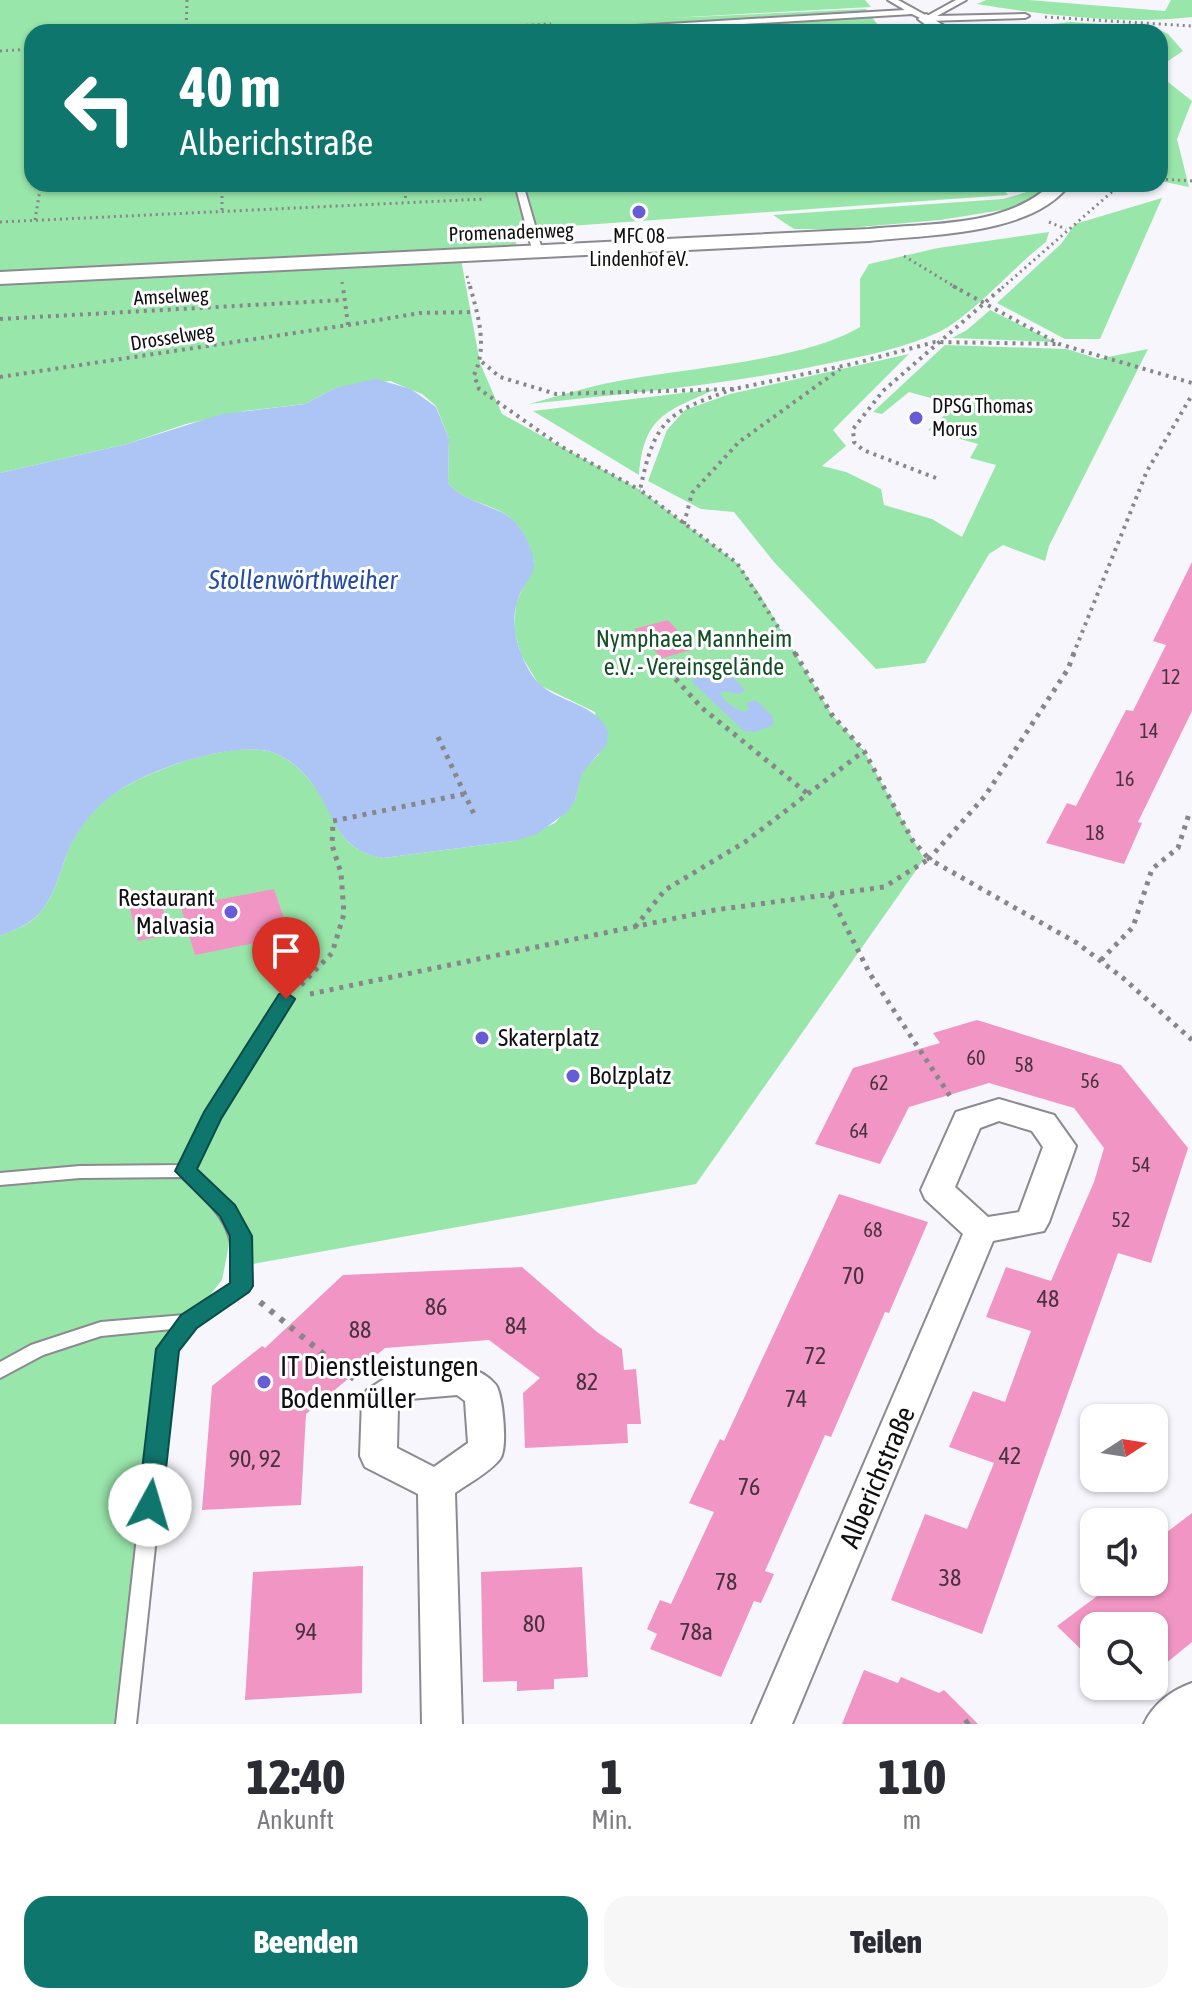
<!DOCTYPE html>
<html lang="de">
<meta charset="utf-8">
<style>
body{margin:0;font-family:"Asap Condensed",sans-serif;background:#f7f7f7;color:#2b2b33;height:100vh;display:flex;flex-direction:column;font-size:30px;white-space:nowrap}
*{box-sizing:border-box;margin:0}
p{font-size:26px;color:#7c7c81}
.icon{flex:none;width:44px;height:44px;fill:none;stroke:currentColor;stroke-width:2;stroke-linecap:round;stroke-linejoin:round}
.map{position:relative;height:1724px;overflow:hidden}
.panel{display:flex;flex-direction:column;background:#fff;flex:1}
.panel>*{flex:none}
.hud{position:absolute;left:24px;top:24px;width:1144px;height:168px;border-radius:24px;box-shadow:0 2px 6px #0004;background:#0f766e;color:#fff;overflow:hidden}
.needle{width:52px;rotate:78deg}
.controls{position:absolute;left:1080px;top:1404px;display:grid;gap:16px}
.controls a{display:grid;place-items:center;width:88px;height:88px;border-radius:16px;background:#fff;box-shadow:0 2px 6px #0004;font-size:40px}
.pin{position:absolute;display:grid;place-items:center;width:68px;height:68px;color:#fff;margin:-82px -34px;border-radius:50% 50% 50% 0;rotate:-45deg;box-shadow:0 0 8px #0007}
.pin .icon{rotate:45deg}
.me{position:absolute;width:88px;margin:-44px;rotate:6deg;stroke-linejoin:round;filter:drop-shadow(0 0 6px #0008)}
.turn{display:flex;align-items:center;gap:28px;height:168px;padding:0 24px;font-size:36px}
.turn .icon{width:104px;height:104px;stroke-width:2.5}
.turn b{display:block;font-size:56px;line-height:68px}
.eta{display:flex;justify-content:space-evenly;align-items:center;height:136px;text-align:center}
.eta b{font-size:48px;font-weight:800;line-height:56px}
.button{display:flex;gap:16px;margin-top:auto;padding:16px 24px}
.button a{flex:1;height:92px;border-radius:24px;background:#0f766e;color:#fff;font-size:32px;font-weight:800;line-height:92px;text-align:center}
.button a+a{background:#f7f7f7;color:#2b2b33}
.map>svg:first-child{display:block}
.green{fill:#99e6aa}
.water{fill:#acc5f5}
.building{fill:#f196c4}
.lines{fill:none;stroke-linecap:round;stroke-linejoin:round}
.service-casing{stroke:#8b8a90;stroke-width:4}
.minor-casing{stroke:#8b8a90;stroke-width:4}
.path-far3{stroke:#87878b;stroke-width:3;stroke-dasharray:2 4;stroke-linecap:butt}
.path-far2{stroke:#87878b;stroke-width:4;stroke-dasharray:3 5;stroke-linecap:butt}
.path-far1{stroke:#87878b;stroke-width:5;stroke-dasharray:4 6;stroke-linecap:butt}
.path{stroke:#87878b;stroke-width:6;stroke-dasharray:5 8;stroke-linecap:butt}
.service{fill:#fff;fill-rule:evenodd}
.minor{fill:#fff;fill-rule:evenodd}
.route{fill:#0f766e;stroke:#0a4d48;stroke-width:2}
.poi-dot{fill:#665cd5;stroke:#fff;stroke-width:3}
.labels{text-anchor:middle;stroke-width:6;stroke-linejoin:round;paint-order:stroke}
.far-street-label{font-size:20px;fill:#101012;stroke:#fff}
.far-poi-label{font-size:20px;fill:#101012;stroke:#fff}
.number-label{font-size:20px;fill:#48323e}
.park-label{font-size:24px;fill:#124f26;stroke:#fff}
.poi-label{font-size:24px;fill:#101012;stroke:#fff;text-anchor:start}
.near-number-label{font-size:24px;fill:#48323e}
.water-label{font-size:26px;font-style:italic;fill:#254da6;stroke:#fff}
.near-poi-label{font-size:28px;fill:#101012;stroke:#fff;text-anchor:start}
.near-street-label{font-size:28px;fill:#101012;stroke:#fff}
</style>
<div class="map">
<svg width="1192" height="1724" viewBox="0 0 1192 1724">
<rect width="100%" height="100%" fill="#f6f6fc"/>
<path class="green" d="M 0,0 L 865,0 L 871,7 L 670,18 L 866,9 L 883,32 L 32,32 L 32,184 L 999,184 L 1008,195 L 513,230 L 518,251 L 460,254 L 480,363 L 502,414 L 640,490 L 737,563 L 759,593 L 832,715 L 864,751 L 924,859 L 696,1184 L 253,1264 L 245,1227 L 229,1212 L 231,1234 L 222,1280 L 167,1349 L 126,1724 L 0,1724 L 0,936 C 13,930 27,926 37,916 C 53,899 59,877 66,856 C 78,825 99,800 128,785 C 163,766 228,743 268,751 C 289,756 308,776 319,793 C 339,827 339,849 383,858 L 514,841 L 555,823 L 575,800 L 581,773 L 599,754 L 595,712 L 539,685 L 521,655 L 514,629 L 516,604 L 534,561 C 529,546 523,527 509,517 C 488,501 468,505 448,483 L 449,439 L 436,406 L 422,394 L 390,381 L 335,388 L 305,404 L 245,411 L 186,424 L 127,444 L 0,473 Z
M 986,0 L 1029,0 L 1165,11 L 1171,0 L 1192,0 L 1192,17 C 1125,25 1044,15 977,4 Z
M 1070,22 L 1156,28 L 1168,34 L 1183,51 L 1162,65 L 1163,78 L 1192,101 L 1177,139 L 1189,187 L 1160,181 L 1160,32 L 1048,32 L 1053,24 Z
M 1027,184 L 1054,184 L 1015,208 L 940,220 L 837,229 L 794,229 L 773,215 L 1003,199 L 1027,192 Z
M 1162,198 L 1100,339 L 1065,339 L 997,303 L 1061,244 L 1075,224 Z
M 1049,232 L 1046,242 C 1013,267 974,314 939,332 C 907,347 869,355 835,362 C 734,384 631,393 528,404 C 560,396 592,385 624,380 C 690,368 805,360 860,327 L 860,279 L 869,264 L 938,248 Z
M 990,310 L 1055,342 L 952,338 L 967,330 Z
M 945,345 L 1067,349 L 1098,359 L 1148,349 L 1049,546 L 1045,561 L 1003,545 L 989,554 L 925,663 L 876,669 L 774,562 L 734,512 L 701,509 L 648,481 L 667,430 L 685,410 L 730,394 L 909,354 L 833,430 L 846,446 L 822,466 L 846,472 L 881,489 L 884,505 L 932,519 L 962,537 L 996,465 L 970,458 L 978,444 L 928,430 L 956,405 L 909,392 L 882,414 L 873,412 Z
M 716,389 C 666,412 644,415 639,475 L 533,411 Z"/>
<path class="water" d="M 376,379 L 411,389 L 436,407 L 449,439 L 448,483 C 469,507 503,504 519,527 C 527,537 535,555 534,567 C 533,577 524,584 520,594 C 508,620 517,652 532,675 C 550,704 592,698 608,731 L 607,744 L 582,773 L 575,800 L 567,812 L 537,834 L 514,841 L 383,858 C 329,848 336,807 304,774 C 295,764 281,754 268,751 C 227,743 153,768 118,791 C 94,807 77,829 66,856 C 59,877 53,899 37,916 C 27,925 13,931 0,936 L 0,473 L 127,444 L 222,414 L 305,404 L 335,388 Z
M 719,670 L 734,678 L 745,690 L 738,694 L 723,691 L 720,694 C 725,702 736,710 745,712 L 750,709 L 746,703 L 756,700 L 773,717 L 773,725 L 755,732 L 744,731 L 691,681 L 702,671 Z"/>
<path class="building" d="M 1192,562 L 1192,711 L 1138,822 L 1142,823 L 1124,864 L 1046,843 L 1067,803 L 1076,806 L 1126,710 L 1133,711 L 1166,645 L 1153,641 Z
M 668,620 L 695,649 L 662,658 L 634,629 Z
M 274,889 L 290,936 L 195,955 L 181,907 Z
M 158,891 L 170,934 L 138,941 L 127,897 Z
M 977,1020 L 1121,1065 L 1188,1148 L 1151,1263 L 1118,1253 L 982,1634 L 891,1600 L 925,1514 L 967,1529 L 994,1463 L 949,1447 L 973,1391 L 1005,1402 L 1031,1331 L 986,1317 L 1006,1267 L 1051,1281 L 1094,1182 L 1104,1148 L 1074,1108 L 989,1083 L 909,1107 L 880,1164 L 815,1144 L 853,1068 L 940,1043 L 933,1033 Z
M 839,1194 L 928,1222 L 889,1313 L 885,1312 L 831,1437 L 825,1435 L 765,1571 L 774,1574 L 761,1603 L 754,1601 L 721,1677 L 650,1649 L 657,1634 L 647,1629 L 660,1600 L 671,1604 L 714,1512 L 689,1503 L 720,1439 L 724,1441 Z
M 522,1267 L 597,1332 L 622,1349 L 624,1370 L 636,1369 L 641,1424 L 627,1424 L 628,1443 L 525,1448 L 523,1393 L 540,1378 L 489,1340 L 385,1348 L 306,1414 L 301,1505 L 202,1510 L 212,1386 L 262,1346 L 265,1348 L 343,1275 Z
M 1192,1513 L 1192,1642 L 1154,1673 L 1154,1626 L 1094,1626 L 1094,1662 L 1057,1626 L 1116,1582 L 1154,1582 L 1154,1542 Z
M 363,1566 L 362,1693 L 245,1700 L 253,1572 Z
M 582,1567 L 588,1677 L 554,1679 L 554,1689 L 517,1691 L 517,1681 L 483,1682 L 481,1572 Z
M 864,1670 L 898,1683 L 901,1677 L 939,1693 L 944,1690 L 978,1724 L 842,1724 Z"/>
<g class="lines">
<g class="service-casing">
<path id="service" d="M 888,0 L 898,0 L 927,16 L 956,0 L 966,0 L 937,16 L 1025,14 L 1029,16 L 1025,18 L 926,21 L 912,14 L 609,32 L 564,32 L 568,30 L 905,10 Z
M 515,184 L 523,184 L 543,253 L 541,255 L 533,253 Z
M 286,994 L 294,999 L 219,1118 L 195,1170 C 237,1209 253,1226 251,1286 L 248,1291 L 195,1326 L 176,1351 L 136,1724 L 116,1724 L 158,1349 L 172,1329 L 101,1336 L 43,1355 L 0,1378 L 0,1362 L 31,1345 L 101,1322 L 185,1315 L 234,1283 C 236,1227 221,1214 182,1177 L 80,1178 L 0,1185 L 0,1173 L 80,1166 L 181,1165 L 206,1113 L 281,995 Z"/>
</g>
<g class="minor-casing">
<path id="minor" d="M 926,14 L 953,32 L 935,32 L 918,19 Z
M 1051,184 L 1070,184 C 1031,236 929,234 869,241 L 0,284 L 0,272 L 869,229 C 926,223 1007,228 1051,184 Z
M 999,1099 L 1054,1115 L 1076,1146 L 1049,1222 L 1044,1231 L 993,1241 L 792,1724 L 752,1724 L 963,1234 L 925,1199 L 921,1190 L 956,1112 ZM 999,1121 L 1032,1131 L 1043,1147 L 1019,1212 L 988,1217 L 955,1187 L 980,1128 Z
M 464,1366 C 475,1369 488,1375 496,1385 C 503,1396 508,1449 500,1459 C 490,1472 469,1483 455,1493 L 462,1724 L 422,1724 L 418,1494 L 365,1467 L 360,1456 L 362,1400 L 367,1390 L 390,1375 L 403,1371 ZM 457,1395 L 465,1401 L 468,1443 L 434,1467 L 397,1448 L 398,1407 L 410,1399 Z
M 1192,1683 L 1192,1724 L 1144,1724 C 1153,1704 1172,1690 1192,1683 Z"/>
</g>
<path class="path-far3" d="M 1045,17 L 1192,26
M 186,32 L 187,0
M 388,32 L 551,24
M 0,51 L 32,49
M 1160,179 L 1192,181
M 222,184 L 222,211
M 404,184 L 406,202
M 35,220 L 41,184
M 0,222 L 485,199
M 1049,222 L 1066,229
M 904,256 L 957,288
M 467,276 L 470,288
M 342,282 L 343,288
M 1002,288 L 1121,184"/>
<path class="path-far2" d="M 470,286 C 478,316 488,346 474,375 L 479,389 L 562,447 L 640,490
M 953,286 L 1059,344 L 1192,383
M 0,319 L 343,300
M 348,325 L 420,313 L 475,312
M 482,362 L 500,377 L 556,394 L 734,389 L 852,364 L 935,342 L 1059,344
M 0,377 L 348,325 L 343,286
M 734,389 C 667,412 655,419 640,490 L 737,563 L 796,655
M 936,478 L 863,450 L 854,442 L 853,429 L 883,391 L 1004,286
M 684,524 L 692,493 L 739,442 L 840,369
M 1073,655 L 1147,471 L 1192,395"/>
<path class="path-far1" d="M 1074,653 L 1068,669 L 985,796 L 929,859 L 1077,943 L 1123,978 L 1192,1040
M 662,664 L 702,708 L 808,794
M 438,737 L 474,814
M 830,895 L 870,974 L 950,1096
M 635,927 L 665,890 L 745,842 L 864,751
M 1101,960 L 1133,927 L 1152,869 L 1178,848 L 1189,814 L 1192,814
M 301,985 L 332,953 L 344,914 L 341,873 L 332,845 L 333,821 L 464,794
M 310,994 L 715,910 L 884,887 L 929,859 L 913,841 L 864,751 L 832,715 L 795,653"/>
<path class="path" d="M 260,1302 L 354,1379
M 965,1724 L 969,1721 L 973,1724"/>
<use href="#service" class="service"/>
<use href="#minor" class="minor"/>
</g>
<path class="route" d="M 286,992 L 295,999 L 221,1119 L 197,1169 L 235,1205 L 252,1236 L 253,1286 L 249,1292 L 197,1328 L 179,1351 L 162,1505 L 159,1512 L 150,1515 L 142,1512 L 138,1505 L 156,1349 L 181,1315 L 230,1283 L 230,1236 L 220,1216 L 175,1171 L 204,1112 L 279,994 Z"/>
<g class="poi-dot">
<circle cx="639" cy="212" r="8"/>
<circle cx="916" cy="418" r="8"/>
<circle cx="231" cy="912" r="8"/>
<circle cx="482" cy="1038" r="8"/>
<circle cx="573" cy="1076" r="8"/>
<circle cx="264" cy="1382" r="8"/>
</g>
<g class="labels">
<g class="far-street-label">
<text transform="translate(511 232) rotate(-2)" y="7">Promenadenweg</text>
<text transform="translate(171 296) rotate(-3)" y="7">Amselweg</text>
<text transform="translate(172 337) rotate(-9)" y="7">Drosselweg</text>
</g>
<g class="far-poi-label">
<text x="639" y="243">MFC 08<tspan x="639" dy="23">Lindenhof eV.</tspan></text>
<text x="932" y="413" text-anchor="start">DPSG Thomas<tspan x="932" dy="23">Morus</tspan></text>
</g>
<g class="number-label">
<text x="1171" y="684">12</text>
<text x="1149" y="738">14</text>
<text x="1125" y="786">16</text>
<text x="1095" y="840">18</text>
<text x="976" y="1065">60</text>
<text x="1024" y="1072">58</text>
<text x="1090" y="1088">56</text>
<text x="879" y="1090">62</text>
<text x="859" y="1138">64</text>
<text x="1141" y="1172">54</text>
<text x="1121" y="1227">52</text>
<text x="873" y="1237">68</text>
</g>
<g class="park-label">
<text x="694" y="647">Nymphaea Mannheim<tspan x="694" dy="28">e.V. - Vereinsgelände</tspan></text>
</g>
<g class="poi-label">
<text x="215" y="906" text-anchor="end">Restaurant<tspan x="215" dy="28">Malvasia</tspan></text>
<text x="498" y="1046">Skaterplatz</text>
<text x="589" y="1084">Bolzplatz</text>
</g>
<g class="near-number-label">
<text x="853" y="1284">70</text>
<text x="1048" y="1307">48</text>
<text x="436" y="1315">86</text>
<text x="516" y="1334">84</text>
<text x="360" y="1338">88</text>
<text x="815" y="1364">72</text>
<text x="587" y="1390">82</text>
<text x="796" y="1407">74</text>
<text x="1010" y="1464">42</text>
<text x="255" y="1467">90, 92</text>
<text x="749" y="1495">76</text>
<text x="950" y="1586">38</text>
<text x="726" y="1590">78</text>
<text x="534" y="1632">80</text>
<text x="306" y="1640">94</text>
<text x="696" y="1640">78a</text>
</g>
<g class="water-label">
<text x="303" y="589">Stollenwörthweiher</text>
</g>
<g class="near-poi-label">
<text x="280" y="1376">IT Dienstleistungen<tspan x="280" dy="32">Bodenmüller</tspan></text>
</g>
<g class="near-street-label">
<text transform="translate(877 1477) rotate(-67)" y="10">Alberichstraße</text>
</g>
</g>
</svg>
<div class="controls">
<a><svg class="needle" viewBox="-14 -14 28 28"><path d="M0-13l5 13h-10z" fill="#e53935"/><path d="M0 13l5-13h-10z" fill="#7c7c81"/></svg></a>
<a><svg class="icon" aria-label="sound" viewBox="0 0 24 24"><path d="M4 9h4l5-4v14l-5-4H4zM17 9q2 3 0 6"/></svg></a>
<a><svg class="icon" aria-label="search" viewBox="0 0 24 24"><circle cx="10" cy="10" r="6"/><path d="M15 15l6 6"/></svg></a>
</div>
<div class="pin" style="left:286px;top:999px;background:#d93025"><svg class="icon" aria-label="arrive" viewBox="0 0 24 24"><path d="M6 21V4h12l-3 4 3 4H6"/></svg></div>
<svg class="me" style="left:150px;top:1505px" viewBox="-20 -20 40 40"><circle r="19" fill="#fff"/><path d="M0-13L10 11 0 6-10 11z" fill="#0f766e"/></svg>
<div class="hud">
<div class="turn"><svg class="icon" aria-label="left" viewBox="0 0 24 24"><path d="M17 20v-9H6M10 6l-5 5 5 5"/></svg><div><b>40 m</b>Alberichstraße</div></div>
</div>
</div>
<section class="panel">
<div class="eta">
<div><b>12:40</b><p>Ankunft</p></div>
<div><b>1</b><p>Min.</p></div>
<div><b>110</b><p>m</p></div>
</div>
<div class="button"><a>Beenden</a><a>Teilen</a></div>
</section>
